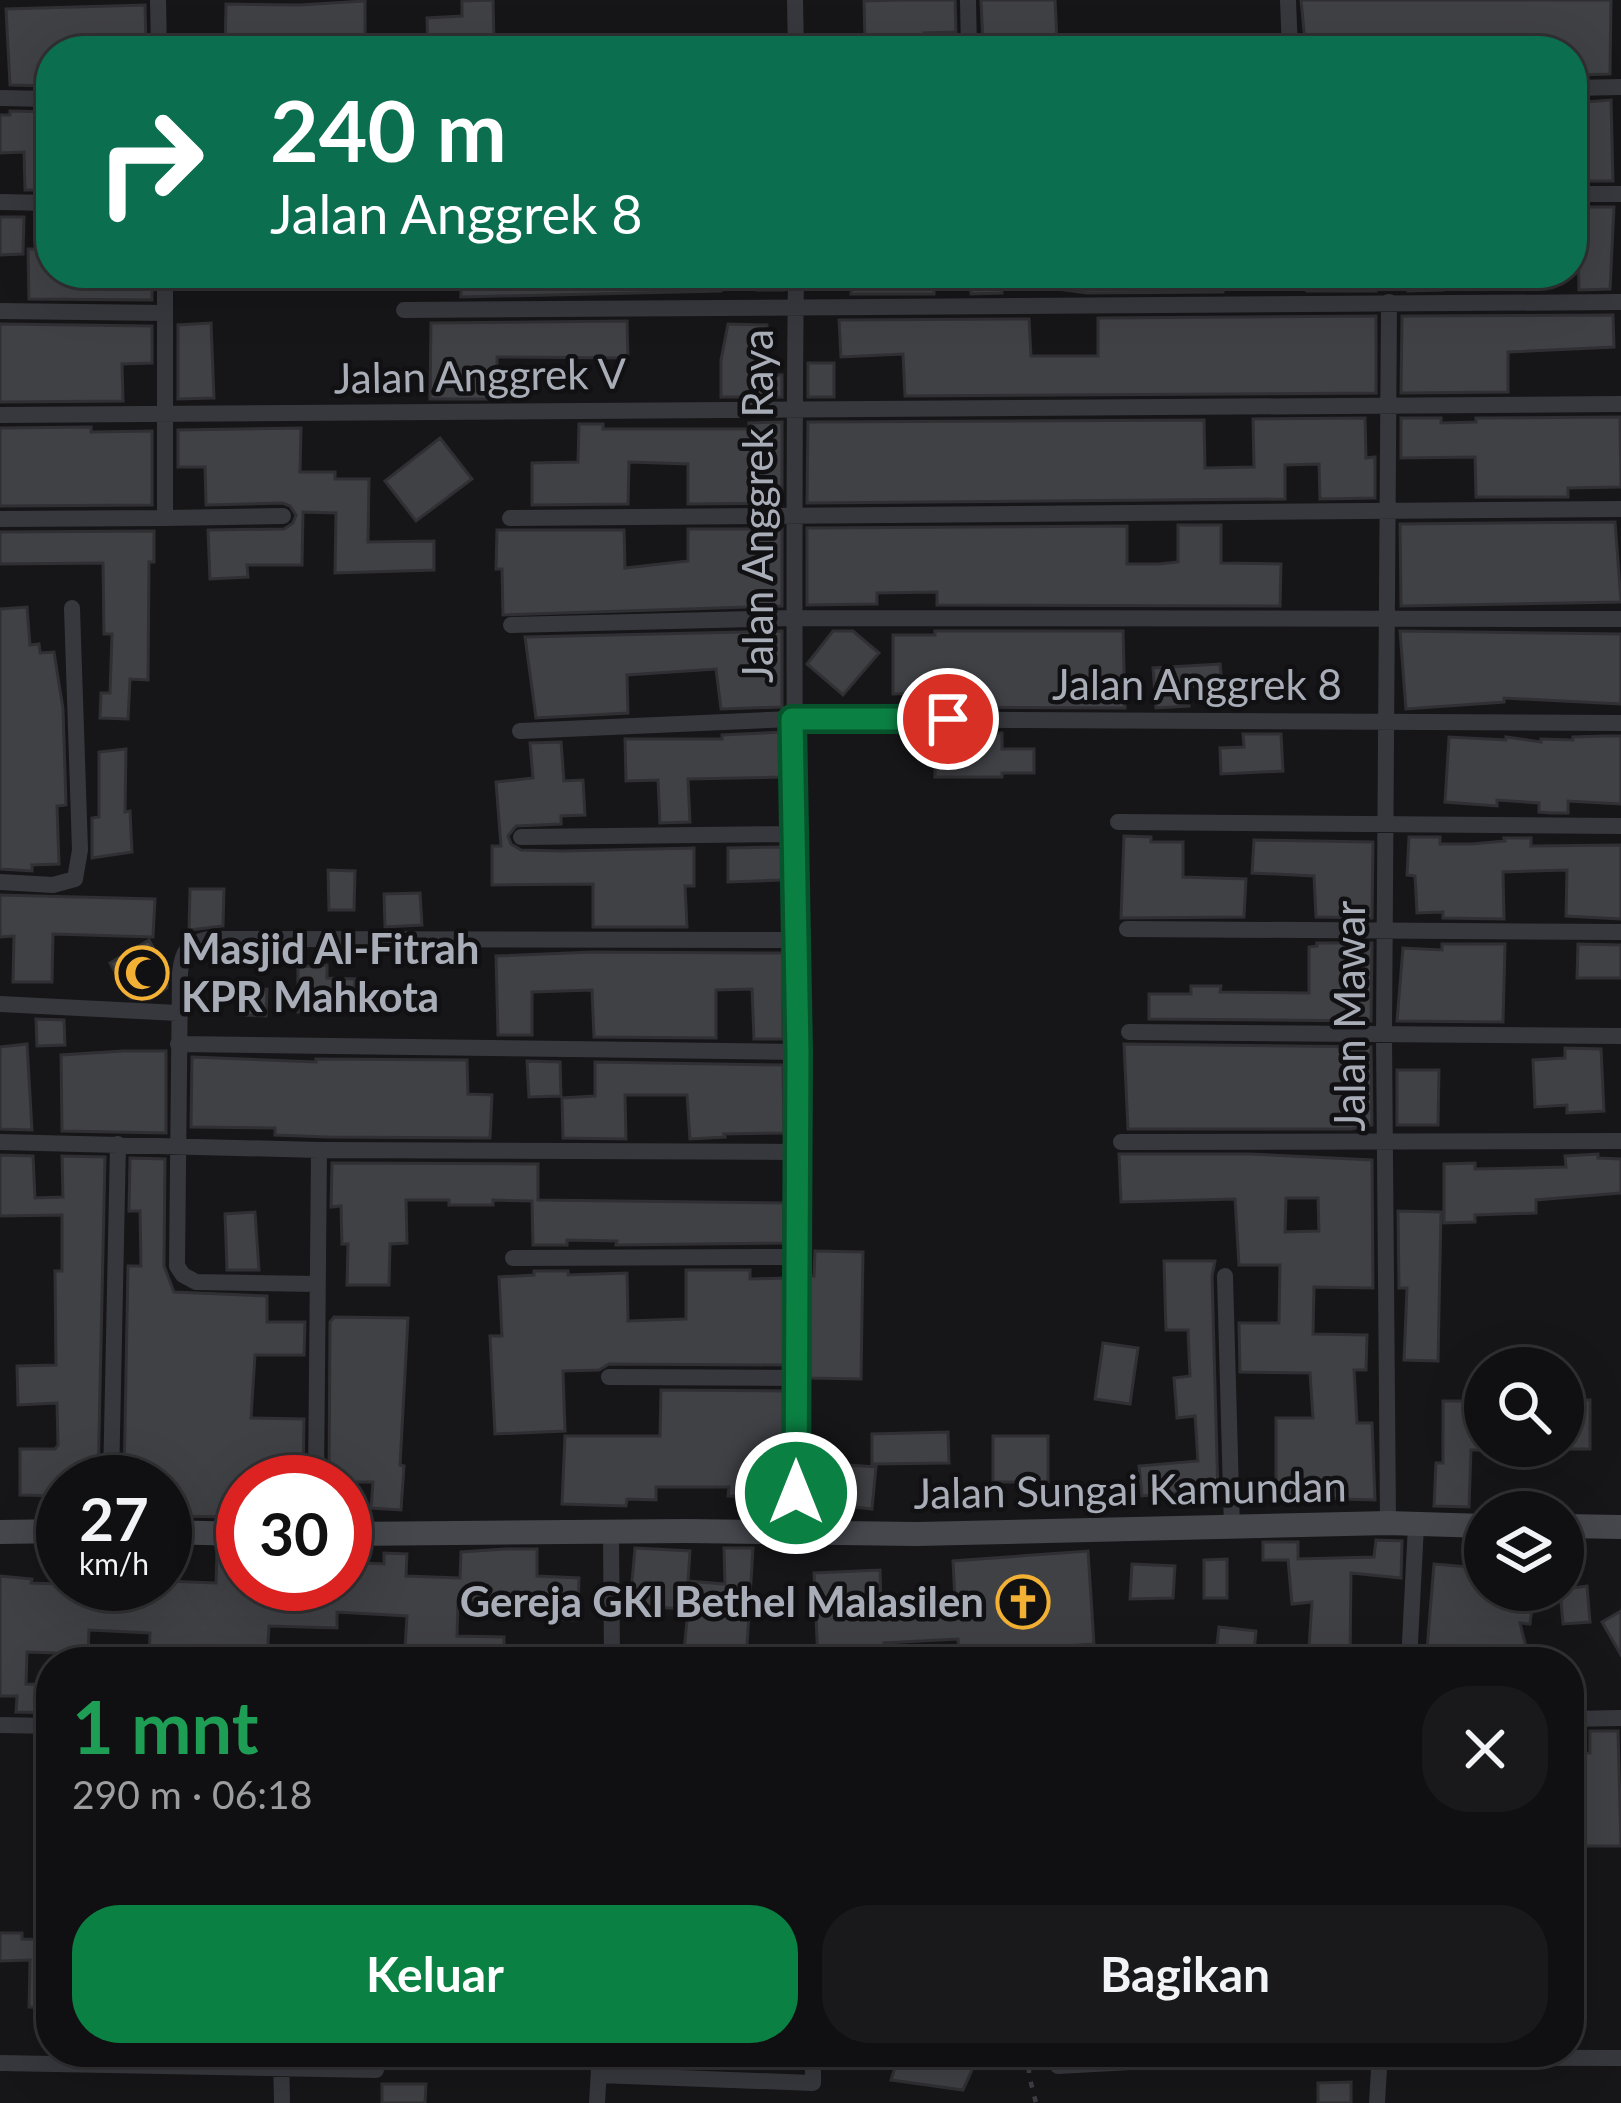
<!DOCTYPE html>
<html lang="id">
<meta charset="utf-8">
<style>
body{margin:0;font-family:Lato,sans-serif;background:#19191b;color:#f1f3f6;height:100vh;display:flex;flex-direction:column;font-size:45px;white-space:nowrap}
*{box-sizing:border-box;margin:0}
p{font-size:39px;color:#9c9d9f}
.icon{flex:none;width:66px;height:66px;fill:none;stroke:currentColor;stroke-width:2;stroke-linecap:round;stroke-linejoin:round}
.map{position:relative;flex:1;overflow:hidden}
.drawer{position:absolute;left:36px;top:1647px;width:1548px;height:420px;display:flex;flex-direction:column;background:#101012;border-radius:48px;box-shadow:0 12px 48px #0002,0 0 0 3px #303032}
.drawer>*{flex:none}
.top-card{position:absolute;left:36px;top:36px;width:1551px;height:252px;border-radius:48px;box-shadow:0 12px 48px #0002,0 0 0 3px #303032;background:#0b6e4f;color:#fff;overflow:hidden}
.tools{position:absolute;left:1464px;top:1347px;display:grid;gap:24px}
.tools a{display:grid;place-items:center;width:120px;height:120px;border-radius:50%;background:#101012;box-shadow:0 12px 48px #0002,0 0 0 3px #303032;font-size:60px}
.speed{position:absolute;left:36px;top:1455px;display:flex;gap:24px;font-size:60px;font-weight:700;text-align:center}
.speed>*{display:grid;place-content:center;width:156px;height:156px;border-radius:50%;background:#101012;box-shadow:0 12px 48px #0002,0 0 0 3px #303032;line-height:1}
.speed small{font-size:30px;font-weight:400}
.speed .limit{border:18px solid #d22;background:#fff;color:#111}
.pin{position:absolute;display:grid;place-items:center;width:102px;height:102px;color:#fff;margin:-51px;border:6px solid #fff;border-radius:50%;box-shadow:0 3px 12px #0007}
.me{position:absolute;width:132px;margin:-66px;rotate:0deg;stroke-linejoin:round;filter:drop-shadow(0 0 9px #0008)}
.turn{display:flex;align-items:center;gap:42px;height:252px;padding:0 36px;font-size:54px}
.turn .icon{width:156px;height:156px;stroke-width:2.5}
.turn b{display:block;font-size:84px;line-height:102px}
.round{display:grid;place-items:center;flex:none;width:126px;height:126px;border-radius:48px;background:#19191b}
.headline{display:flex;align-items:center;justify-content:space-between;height:204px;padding:0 36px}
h1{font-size:72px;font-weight:700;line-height:90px;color:#1e9e55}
.primary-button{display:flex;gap:24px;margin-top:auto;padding:24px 36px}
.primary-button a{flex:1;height:138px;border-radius:48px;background:#0b8043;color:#fff;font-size:48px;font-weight:700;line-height:138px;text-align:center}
.primary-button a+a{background:#19191b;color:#f1f3f6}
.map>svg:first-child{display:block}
.building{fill:#404145;stroke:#303034;stroke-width:3;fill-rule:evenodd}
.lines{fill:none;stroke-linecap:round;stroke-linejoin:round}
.path{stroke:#3d3f44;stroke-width:4.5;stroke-dasharray:6 9;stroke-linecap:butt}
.street{stroke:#37383d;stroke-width:16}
.secondary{stroke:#45474d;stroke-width:24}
.route-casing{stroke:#07532c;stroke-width:30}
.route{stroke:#0b8043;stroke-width:21}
.labels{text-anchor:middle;stroke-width:9;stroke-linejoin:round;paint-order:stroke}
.street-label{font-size:42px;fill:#a8adb8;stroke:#111113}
.poi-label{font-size:42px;font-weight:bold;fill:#a8adb8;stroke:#111113;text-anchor:start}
</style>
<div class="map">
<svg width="1621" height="2103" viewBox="0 0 1621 2103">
<rect width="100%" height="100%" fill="#161618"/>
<path class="building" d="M 493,0 L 494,43 L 461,44 L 462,51 L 428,51 L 427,18 L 462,16 L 462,1 Z
M 900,0 L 955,0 L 956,32 L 924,33 L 924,40 L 865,42 L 864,1 Z
M 981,0 L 1055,0 L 1057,40 L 983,44 Z
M 1301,0 L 1611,0 L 1610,74 L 1575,75 L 1574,51 L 1437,51 L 1436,35 L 1376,38 L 1377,51 L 1306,51 Z
M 365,1 L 365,39 L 338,39 L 339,51 L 225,48 L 226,4 L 299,5 Z
M 145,5 L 146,46 L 51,51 L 51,86 L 10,85 L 6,9 Z
M 172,35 L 223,35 L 223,51 L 172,51 Z
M 1611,100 L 1613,181 L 1572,181 L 1572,103 Z
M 10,111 L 51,112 L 51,190 L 25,190 L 24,152 L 0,153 L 0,115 L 10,115 Z
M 1577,207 L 1614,207 L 1610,289 L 1579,290 Z
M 0,217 L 24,217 L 23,254 L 0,255 Z
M 28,249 L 51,249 L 51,273 L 152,273 L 152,300 L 29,299 Z
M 461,273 L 722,273 L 721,291 L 461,297 Z
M 757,273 L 783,273 L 783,290 L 757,290 Z
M 853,273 L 934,273 L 934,294 L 851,294 Z
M 970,273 L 1001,273 L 1002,293 L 971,294 Z
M 1058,273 L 1224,273 L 1223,292 L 1087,293 L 1057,289 Z
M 1307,273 L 1375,273 L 1376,291 L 1307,291 Z
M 1408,273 L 1443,273 L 1443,290 L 1408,291 Z
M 1613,315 L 1614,347 L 1508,352 L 1508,392 L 1401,393 L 1402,316 Z
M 1376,316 L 1376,393 L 905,396 L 903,354 L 841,357 L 839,320 L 1029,319 L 1031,356 L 1098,356 L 1098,318 Z
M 627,321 L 628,358 L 497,357 L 497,399 L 430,399 L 431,323 Z
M 211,323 L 214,398 L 178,399 L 178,325 Z
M 0,324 L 152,326 L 152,363 L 122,364 L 123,401 L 0,402 Z
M 728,324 L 767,325 L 765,374 L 782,375 L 782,397 L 721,397 L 721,360 Z
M 808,363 L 834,363 L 834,397 L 808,397 Z
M 1620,417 L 1621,487 L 1568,488 L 1568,497 L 1476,497 L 1475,457 L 1401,458 L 1401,418 L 1441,418 L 1441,423 L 1476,422 L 1476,418 Z
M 1365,418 L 1366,458 L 1375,457 L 1375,498 L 1320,499 L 1319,464 L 1285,465 L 1285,499 L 807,503 L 808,422 L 1204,420 L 1205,468 L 1254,467 L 1253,419 Z
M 782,422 L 782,503 L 688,504 L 688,464 L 629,462 L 628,504 L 532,505 L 532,463 L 578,462 L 579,424 L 603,424 L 603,429 L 749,429 L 749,423 Z
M 91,427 L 91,432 L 152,431 L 152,505 L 0,506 L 0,428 Z
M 301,428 L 300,472 L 335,472 L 335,479 L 369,479 L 368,542 L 434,541 L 434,570 L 335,573 L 336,513 L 303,512 L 302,565 L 247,565 L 248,577 L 210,579 L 208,530 L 284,529 L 293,523 L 296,515 L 290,506 L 283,503 L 206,505 L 205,467 L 178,467 L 178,430 Z
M 440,438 L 472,479 L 416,521 L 385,481 Z
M 1615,522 L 1621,602 L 1401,606 L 1400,524 Z
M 1178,525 L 1221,525 L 1221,563 L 1281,564 L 1280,606 L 937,605 L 937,592 L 877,593 L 877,604 L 807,605 L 807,528 L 1127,526 L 1127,564 L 1159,564 L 1178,562 Z
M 688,529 L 782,529 L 782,606 L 503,615 L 502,569 L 496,569 L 497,530 L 624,530 L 625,568 L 688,561 Z
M 154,531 L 154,562 L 149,562 L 148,680 L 130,679 L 128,719 L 100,718 L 101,693 L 110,693 L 112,634 L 104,634 L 103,563 L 0,564 L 0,532 Z
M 27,607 L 30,645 L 39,644 L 40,653 L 54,652 L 63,709 L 66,805 L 57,806 L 59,864 L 32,865 L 32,871 L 0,869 L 0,609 Z
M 782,631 L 782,707 L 721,709 L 716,669 L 627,675 L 628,713 L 536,718 L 525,637 Z
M 833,631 L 853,631 L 879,653 L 843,695 L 807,664 Z
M 935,631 L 1123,631 L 1125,708 L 934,707 L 934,693 L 893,694 L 893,635 L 935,635 Z
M 1400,631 L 1621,634 L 1621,704 L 1504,698 L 1504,702 L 1406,709 Z
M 1220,664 L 1222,684 L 1188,687 L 1189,706 L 1156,708 L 1153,668 Z
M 782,732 L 782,777 L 688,779 L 690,822 L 660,823 L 658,780 L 626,781 L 625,739 L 722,739 L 722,735 Z
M 971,733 L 1002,733 L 1002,749 L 1034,749 L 1034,773 L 1002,773 L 1002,777 L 935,777 L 935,740 L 971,740 Z
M 1243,734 L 1281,734 L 1283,771 L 1221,774 L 1220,748 L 1244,747 Z
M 1604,736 L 1621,736 L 1621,804 L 1568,801 L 1568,813 L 1551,813 L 1539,812 L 1539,803 L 1497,800 L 1497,806 L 1445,802 L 1449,737 L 1506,740 L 1506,737 L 1541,742 L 1541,739 L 1573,740 L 1573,737 Z
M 561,742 L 564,781 L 583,780 L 585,815 L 561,816 L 561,824 L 516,826 L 508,836 L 511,844 L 521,850 L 562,851 L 694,848 L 694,886 L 685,886 L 687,927 L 593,927 L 593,884 L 492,885 L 492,846 L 501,846 L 496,782 L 533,778 L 530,743 Z
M 126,749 L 125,812 L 130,811 L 132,852 L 92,858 L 92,818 L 99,817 L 99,752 Z
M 1124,836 L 1151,837 L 1151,842 L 1183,842 L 1183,877 L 1246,879 L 1244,917 L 1121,918 Z
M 1409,837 L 1440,837 L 1440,844 L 1472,844 L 1505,841 L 1504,838 L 1531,838 L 1531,846 L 1621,845 L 1621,919 L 1566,916 L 1567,870 L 1503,872 L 1504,919 L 1443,918 L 1443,912 L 1417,913 L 1415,876 L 1407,875 Z
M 1254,840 L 1373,842 L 1372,918 L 1316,917 L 1314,876 L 1252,873 Z
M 782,847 L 782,880 L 728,882 L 728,848 Z
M 328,870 L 355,871 L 354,910 L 329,910 Z
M 190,889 L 224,889 L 223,926 L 189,930 Z
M 420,893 L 422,925 L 385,927 L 384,894 Z
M 0,895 L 155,899 L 153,937 L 53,934 L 52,982 L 13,982 L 14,936 L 0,937 Z
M 149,940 L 167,972 L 167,988 L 149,999 L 130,998 L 110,963 Z
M 1317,943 L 1372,943 L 1371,1021 L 1149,1019 L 1149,994 L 1191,994 L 1191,986 L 1221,986 L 1220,992 L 1309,993 L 1309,947 L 1317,946 Z
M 1442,944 L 1505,944 L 1503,1022 L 1397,1021 L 1403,948 L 1442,950 Z
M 1578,944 L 1621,945 L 1621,978 L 1577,978 Z
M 593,952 L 783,953 L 783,1039 L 754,1039 L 752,989 L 716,990 L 716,1038 L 594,1037 L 592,990 L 532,992 L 532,1035 L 498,1035 L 496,956 Z
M 327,965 L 327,978 L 355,979 L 352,1012 L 298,1012 L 298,967 Z
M 267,989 L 266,1016 L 242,1015 L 242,990 Z
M 36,1019 L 64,1020 L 65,1045 L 37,1046 Z
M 27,1044 L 32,1130 L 0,1129 L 0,1047 Z
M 1124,1044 L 1371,1047 L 1372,1125 L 1351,1129 L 1128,1129 Z
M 1565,1048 L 1601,1049 L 1604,1111 L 1567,1113 L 1567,1105 L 1535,1107 L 1533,1060 L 1565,1058 Z
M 123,1051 L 166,1051 L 166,1133 L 62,1131 L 61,1055 Z
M 192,1057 L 316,1062 L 316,1059 L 467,1060 L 468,1094 L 492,1095 L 490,1138 L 328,1137 L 275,1135 L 275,1128 L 191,1127 Z
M 527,1061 L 560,1062 L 561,1096 L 529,1097 Z
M 595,1062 L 783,1065 L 784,1133 L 724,1134 L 725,1137 L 690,1139 L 687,1095 L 625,1095 L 626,1139 L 563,1138 L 562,1098 L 595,1096 Z
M 1397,1070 L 1439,1070 L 1438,1125 L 1397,1125 Z
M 1119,1154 L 1250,1154 L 1372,1160 L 1373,1288 L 1314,1287 L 1313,1334 L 1367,1335 L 1366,1370 L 1354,1370 L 1357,1423 L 1372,1423 L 1375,1500 L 1276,1497 L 1276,1418 L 1313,1418 L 1310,1373 L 1240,1372 L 1239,1323 L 1279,1323 L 1280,1265 L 1239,1265 L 1235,1199 L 1121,1202 ZM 1286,1198 L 1318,1198 L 1319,1231 L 1285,1232 Z
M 1598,1154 L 1598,1158 L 1621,1159 L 1621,1193 L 1536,1200 L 1536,1213 L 1475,1215 L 1475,1222 L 1444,1223 L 1444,1164 L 1475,1163 L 1475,1169 L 1566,1167 L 1565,1156 Z
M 0,1155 L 33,1156 L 35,1198 L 63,1197 L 62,1156 L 105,1157 L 98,1482 L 63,1482 L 63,1496 L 20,1495 L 20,1449 L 55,1449 L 58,1445 L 57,1403 L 18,1405 L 17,1366 L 56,1365 L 55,1271 L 62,1271 L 62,1215 L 0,1216 Z
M 130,1158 L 165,1159 L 164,1266 L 174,1292 L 267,1296 L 267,1322 L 305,1322 L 304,1355 L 255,1355 L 251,1418 L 304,1419 L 303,1482 L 243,1482 L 243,1517 L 166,1516 L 165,1482 L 124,1482 L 128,1266 L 141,1266 L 140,1211 L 129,1211 Z
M 332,1163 L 538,1164 L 538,1200 L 784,1203 L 784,1243 L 616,1245 L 617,1241 L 567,1240 L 567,1245 L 533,1245 L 532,1201 L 493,1200 L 493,1205 L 449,1205 L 449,1200 L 406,1200 L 407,1243 L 390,1244 L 389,1285 L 347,1285 L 348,1244 L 342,1244 L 341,1206 L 331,1207 Z
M 1398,1211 L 1441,1212 L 1438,1361 L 1404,1360 L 1407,1288 L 1399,1288 Z
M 255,1212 L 259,1270 L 227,1270 L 225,1214 Z
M 815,1251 L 863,1252 L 861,1379 L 810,1378 L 809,1276 L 814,1276 Z
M 1164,1261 L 1215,1261 L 1212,1276 L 1218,1495 L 1200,1497 L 1200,1491 L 1142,1496 L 1139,1466 L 1198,1461 L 1195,1416 L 1177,1418 L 1174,1378 L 1190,1376 L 1188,1330 L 1166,1330 Z
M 686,1270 L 750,1270 L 750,1279 L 784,1278 L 784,1365 L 609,1364 L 599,1370 L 563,1371 L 565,1431 L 495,1434 L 490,1336 L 502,1336 L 499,1277 L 534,1275 L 534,1271 L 568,1271 L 568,1275 L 627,1273 L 628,1321 L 686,1319 Z
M 334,1317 L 408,1318 L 400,1465 L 404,1466 L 401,1510 L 371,1508 L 373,1482 L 329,1482 L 330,1322 Z
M 1103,1343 L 1138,1348 L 1130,1404 L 1095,1399 Z
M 661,1390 L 784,1391 L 783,1497 L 728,1496 L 729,1487 L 656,1487 L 656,1500 L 627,1499 L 626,1506 L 562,1504 L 565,1436 L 660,1436 Z
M 1563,1400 L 1590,1400 L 1590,1449 L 1563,1449 Z
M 1443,1401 L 1485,1401 L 1485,1450 L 1471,1450 L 1469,1507 L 1434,1506 L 1436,1463 L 1443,1463 Z
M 948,1432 L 949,1463 L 872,1464 L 872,1434 Z
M 993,1436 L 1048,1436 L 1048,1482 L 993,1482 Z
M 847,1465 L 876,1467 L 872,1509 L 844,1506 Z
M 1376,1540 L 1402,1541 L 1401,1578 L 1351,1573 L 1350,1662 L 1308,1662 L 1312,1602 L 1292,1604 L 1288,1560 L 1263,1560 L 1263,1542 L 1298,1542 L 1298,1559 L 1374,1557 Z
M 635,1548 L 690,1551 L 688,1581 L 725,1584 L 724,1548 L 753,1548 L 746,1662 L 683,1662 L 688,1610 L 630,1604 Z
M 505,1549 L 537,1549 L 537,1576 L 579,1578 L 578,1620 L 536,1619 L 537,1594 L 493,1594 L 493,1600 L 458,1600 L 457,1636 L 504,1637 L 504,1662 L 474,1662 L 475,1652 L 405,1648 L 407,1616 L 337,1612 L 337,1628 L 269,1626 L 267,1659 L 149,1658 L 150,1633 L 89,1630 L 88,1654 L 27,1652 L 26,1684 L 51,1685 L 49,1713 L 16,1712 L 17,1696 L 0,1696 L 0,1576 L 32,1579 L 31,1583 L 152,1587 L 165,1581 L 216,1583 L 217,1550 L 243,1550 L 243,1584 L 256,1584 L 255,1602 L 300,1605 L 300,1584 L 345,1584 L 345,1562 L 384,1564 L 384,1553 L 407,1554 L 406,1576 L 460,1578 L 461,1552 Z
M 1088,1551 L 1094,1644 L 959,1653 L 958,1639 L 884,1643 L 885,1662 L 818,1662 L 814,1573 L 880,1570 L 881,1603 L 955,1600 L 953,1561 Z
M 1227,1559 L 1227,1598 L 1204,1598 L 1204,1560 Z
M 1132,1564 L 1175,1566 L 1173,1598 L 1130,1599 Z
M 1434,1564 L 1482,1568 L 1480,1590 L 1534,1590 L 1530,1624 L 1520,1623 L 1529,1659 L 1426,1662 Z
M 1587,1586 L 1590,1622 L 1563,1624 L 1560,1590 Z
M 1621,1611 L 1621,1655 L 1602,1622 Z
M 1219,1627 L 1256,1631 L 1253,1662 L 1215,1662 Z
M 1590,1731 L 1618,1731 L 1621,1846 L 1572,1846 L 1572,1787 L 1582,1787 L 1581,1754 L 1590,1753 Z
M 0,1933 L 22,1933 L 22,1939 L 51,1940 L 51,2008 L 29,2007 L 30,1960 L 0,1961 Z
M 662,2052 L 695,2052 L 694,2066 L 662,2065 Z
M 900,2052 L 980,2052 L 963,2090 L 891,2080 Z
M 1351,2082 L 1351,2103 L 1318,2103 L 1318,2083 Z
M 382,2084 L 426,2084 L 425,2103 L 382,2103 Z"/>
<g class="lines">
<path class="path" d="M 1029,2052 L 1029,2075 L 1036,2103"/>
<path class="street" d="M 158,0 L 159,51
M 795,0 L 796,51
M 968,0 L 969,51
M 1288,0 L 1290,51
M 1572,88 L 1621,87
M 0,98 L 51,99
M 1572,194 L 1621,194
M 0,202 L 51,203
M 796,273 C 791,693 799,1112 796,1532
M 404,310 L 1621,302
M 0,311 L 165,313
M 0,415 L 1621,404
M 165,518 L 283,516
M 510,518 L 1621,509
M 0,519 L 165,518 L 165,273
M 511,625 L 795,618 L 1621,619
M 520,731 L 792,719 L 1621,723
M 1118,822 L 1621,826
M 521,837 L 795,834
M 0,882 L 53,885 L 75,879 L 80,850 L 72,608
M 1127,929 L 1621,932
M 0,1004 L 178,1013
M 1129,1032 L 1621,1036
M 178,1044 L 798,1052
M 0,1142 L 319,1150 L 797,1152
M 1121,1142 L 1621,1141
M 513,1258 L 797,1257
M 1225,1276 L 1232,1529
M 317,1284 L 196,1282 L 183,1275 L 177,1266 L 180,973 C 182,952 187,943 208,939 L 796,940
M 609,1377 L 797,1378
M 111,1482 L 118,1144
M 316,1482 L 319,1150
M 1388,1523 L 1384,1036 L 1389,302
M 611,1533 L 612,1662
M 1409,1662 L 1416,1525
M 1569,1719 L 1621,1718
M 0,1725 L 51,1726
M 281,2052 L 282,2103
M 0,2063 L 376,2070
M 1058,2066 L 1222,2057 L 1621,2058
M 599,2075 L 813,2083 L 813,2052
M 597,2103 L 600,2052
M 1377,2103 L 1380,2052"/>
<path class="secondary" d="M 1563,1526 L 1621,1527
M 0,1532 L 63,1531
M 165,1532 L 243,1534
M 345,1534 L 686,1531 L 917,1534 L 1388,1523 L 1485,1526"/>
</g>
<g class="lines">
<g class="route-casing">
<path id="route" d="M 796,1493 L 798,1052 L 792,719 L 948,719"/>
</g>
<use href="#route" class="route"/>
</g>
<defs>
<g id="mosque-ring" transform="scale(2.7)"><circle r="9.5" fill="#111113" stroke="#f2b134" stroke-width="1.5"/><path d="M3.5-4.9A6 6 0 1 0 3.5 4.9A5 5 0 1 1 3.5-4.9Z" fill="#f2b134"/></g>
<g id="church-ring" transform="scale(2.7)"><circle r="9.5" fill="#111113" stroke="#f2b134" stroke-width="1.5"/><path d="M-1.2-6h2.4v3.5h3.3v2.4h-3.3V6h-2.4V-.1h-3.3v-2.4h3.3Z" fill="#f2b134"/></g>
</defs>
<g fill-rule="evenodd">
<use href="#mosque-ring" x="142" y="973"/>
<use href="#church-ring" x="1023" y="1602"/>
</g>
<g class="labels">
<g class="street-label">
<text transform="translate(480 376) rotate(-1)" y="15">Jalan Anggrek V</text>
<text transform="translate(758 506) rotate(-90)" y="15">Jalan Anggrek Raya</text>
<text x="1197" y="700">Jalan Anggrek 8</text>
<text transform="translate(1350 1016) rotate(-90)" y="15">Jalan Mawar</text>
<text transform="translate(1130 1490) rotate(-1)" y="15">Jalan Sungai Kamundan</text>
</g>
<g class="poi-label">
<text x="181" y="964">Masjid Al-Fitrah<tspan x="181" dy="48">KPR Mahkota</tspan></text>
<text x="984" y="1617" text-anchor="end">Gereja GKI Bethel Malasilen</text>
</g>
</g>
</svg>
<div class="tools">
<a><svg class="icon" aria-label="search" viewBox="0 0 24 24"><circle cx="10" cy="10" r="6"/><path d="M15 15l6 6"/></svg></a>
<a><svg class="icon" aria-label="layers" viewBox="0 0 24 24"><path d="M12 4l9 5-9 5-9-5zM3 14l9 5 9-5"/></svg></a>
</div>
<div class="speed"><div>27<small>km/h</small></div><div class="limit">30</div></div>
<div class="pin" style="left:948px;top:719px;background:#d93025"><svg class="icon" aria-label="arrive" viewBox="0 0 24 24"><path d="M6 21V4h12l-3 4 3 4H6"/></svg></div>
<svg class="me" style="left:796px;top:1493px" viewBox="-20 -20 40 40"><circle r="17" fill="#0b8043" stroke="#fff" stroke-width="3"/><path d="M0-11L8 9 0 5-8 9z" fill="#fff"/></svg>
<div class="top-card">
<div class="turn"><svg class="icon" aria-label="right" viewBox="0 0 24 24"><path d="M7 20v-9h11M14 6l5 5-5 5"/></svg><div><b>240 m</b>Jalan Anggrek 8</div></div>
</div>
<section class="drawer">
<div class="headline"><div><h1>1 mnt</h1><p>290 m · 06:18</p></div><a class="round"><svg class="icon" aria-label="close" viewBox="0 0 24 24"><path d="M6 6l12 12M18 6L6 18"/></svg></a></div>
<div class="primary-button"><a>Keluar</a><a>Bagikan</a></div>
</section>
</div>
